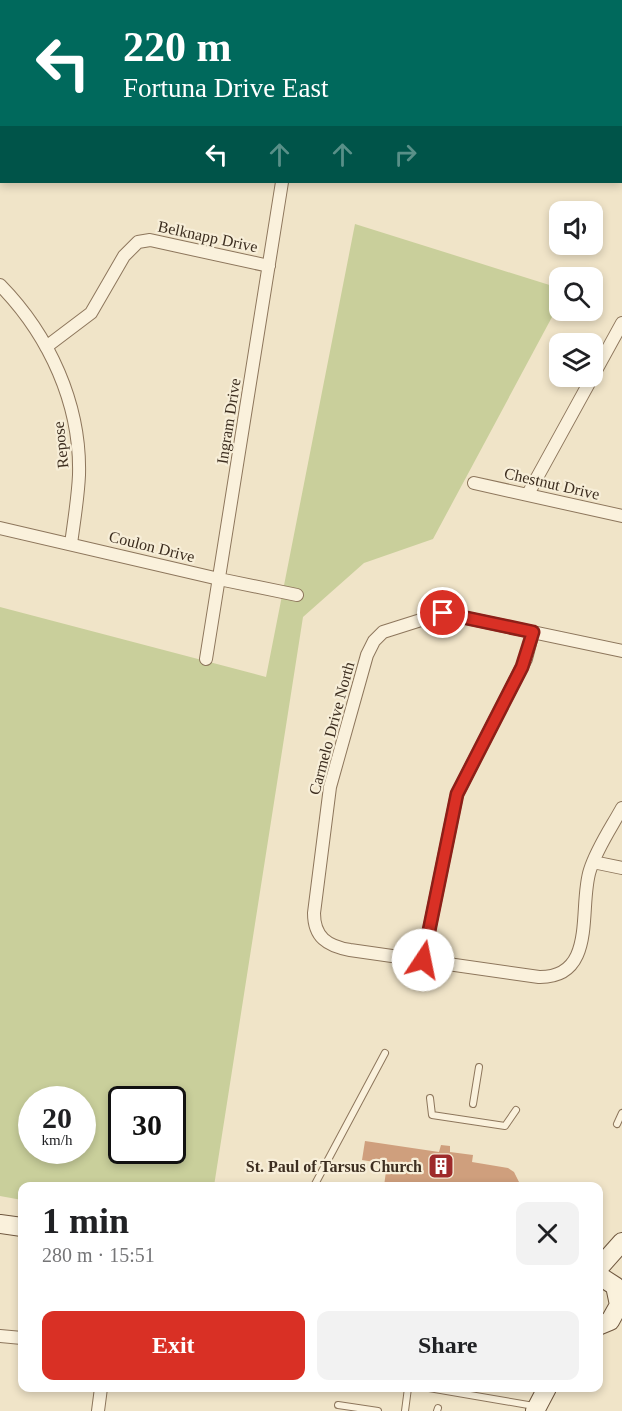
<!DOCTYPE html>
<meta charset="utf-8">
<style>
body{margin:0;font-family:Georgia,serif;background:#f2f2f2;color:#202124;height:100vh;display:flex;flex-direction:column;font-size:22px;white-space:nowrap}
*{box-sizing:border-box;margin:0}
p{font-size:20px;color:#757577}
.icon{flex:none;width:33px;height:33px;fill:none;stroke:currentColor;stroke-width:2;stroke-linecap:round;stroke-linejoin:round}
.map{position:relative;flex:1;overflow:hidden}
.details{position:absolute;left:18px;top:1182px;width:585px;height:210px;display:flex;flex-direction:column;background:#fff;border-radius:12px;box-shadow:0 3px 9px #0003}
.details>*{flex:none}
.guide{position:absolute;left:0px;top:0px;width:622px;height:183px;box-shadow:0 3px 9px #0003;background:#00695c;color:#fff;overflow:hidden}
.tools{position:absolute;left:549px;top:201px;display:grid;gap:12px}
.tools a{display:grid;place-items:center;width:54px;height:54px;border-radius:12px;background:#fff;box-shadow:0 3px 9px #0003;font-size:30px}
.speed{position:absolute;left:18px;top:1086px;display:flex;gap:12px;font-size:30px;font-weight:700;text-align:center}
.speed>*{display:grid;place-content:center;width:78px;height:78px;border-radius:50%;background:#fff;box-shadow:0 3px 9px #0003;line-height:1}
.speed small{font-size:15px;font-weight:400}
.speed .limit{border:3px solid #111;border-radius:9px;background:#fff;color:#111}
.pin{position:absolute;display:grid;place-items:center;width:51px;height:51px;color:#fff;margin:-26px;border:3px solid #fff;border-radius:50%;box-shadow:0 2px 6px #0007}
.me{position:absolute;width:66px;margin:-33px;rotate:11deg;stroke-linejoin:round;filter:drop-shadow(0 0 4px #0008)}
.turn{display:flex;align-items:center;gap:21px;height:126px;padding:0 24px;font-size:27px}
.turn .icon{width:78px;height:78px;stroke-width:2.5}
.turn b{display:block;font-size:42px;line-height:51px}
.lanes{display:flex;align-items:center;height:57px;padding:0 24px;background:#0003;justify-content:center;gap:30px;direction:ltr}
.lanes .off{opacity:.35}
.round{display:grid;place-items:center;flex:none;width:63px;height:63px;border-radius:12px;background:#f2f2f2}
.headline{display:flex;align-items:center;justify-content:space-between;height:102px;padding:0 24px}
h1{font-size:36px;font-weight:800;line-height:45px}
.cta{display:flex;gap:12px;margin-top:auto;padding:12px 24px}
.cta a{flex:1;height:69px;border-radius:12px;background:#d93025;color:#fff;font-size:24px;font-weight:800;line-height:69px;text-align:center}
.cta a+a{background:#f2f2f2;color:#202124}
.map>svg:first-child{display:block}
.green{fill:#c9cf9b;fill-rule:evenodd}
.building{fill:#cf9f7d}
.lines{fill:none;stroke-linecap:round;stroke-linejoin:round}
.lane-casing{stroke:#8d765c;stroke-width:8}
.street-casing{stroke:#8d765c;stroke-width:14}
.secondary-casing{stroke:#6f573f;stroke-width:20}
.lane{stroke:#faf1dc;stroke-width:6}
.street{stroke:#faf1dc;stroke-width:12}
.secondary{stroke:#faf1dc;stroke-width:18}
.route-casing{stroke:#8d1f18;stroke-width:15}
.route{stroke:#d93025;stroke-width:10}
.labels{text-anchor:middle;stroke-width:4.5;stroke-linejoin:round;paint-order:stroke}
.street-label{font-size:16px;fill:#3d2e20;stroke:#f7eed8}
.poi-label{font-size:16px;font-weight:bold;fill:#3d2e20;stroke:#f7eed8;text-anchor:end}
</style>
<div class="map">
<svg width="622" height="1411" viewBox="0 0 622 1411">
<rect width="100%" height="100%" fill="#f0e4c8"/>
<path class="green" d="M 355,224 L 559,288 L 559,304 L 433,539 L 364,563 L 303,617 L 214,1186 L 22,1186 L 22,1200 L 0,1196 L 0,607 L 266,677 ZM 32,1100 L 82,1100 L 82,1150 L 32,1150 ZM 122,1100 L 172,1100 L 172,1150 L 122,1150 Z"/>
<path class="building" d="M 365,1141 L 439,1152 L 441,1145 L 450,1146 L 450,1152 L 473,1155 L 472,1162 L 508,1168 L 514,1172 L 521,1186 L 384,1186 L 387,1164 L 362,1160 Z"/>
<g class="lines">
<g class="lane-casing">
<path id="lane" d="M 430,1098 L 432,1115 L 505,1126 L 516,1110
M 473,1104 L 479,1067
M 617,1124 L 622,1113
M 314,1186 L 385,1053
M 429,1388 L 534,1406
M 338,1405 L 378,1411
M 405,1411 L 408,1388
M 437,1411 L 438,1408"/>
</g>
<g class="street-casing">
<path id="street" d="M 284,0 L 284,2
M 499,0 L 500,2
M 605,0 L 606,2
M 621,41 L 622,43
M 0,88 L 2,89
M 0,155 L 2,152
M 0,285 C 49,335 81,404 79,475 C 78,498 74,521 71,544
M 46,347 L 91,313 L 124,256 L 138,242 L 150,240 L 269,266
M 474,483 L 622,516
M 528,494 L 622,323
M 0,528 L 219,579 L 297,595
M 622,651 L 443,613 L 383,632 L 374,641 L 367,655 L 330,787 L 314,913 C 314,937 327,946 350,950 L 539,977 C 598,978 578,906 590,870 C 597,848 611,828 622,808
M 206,659 L 282,182
M 593,862 L 622,868
M 423,960 L 457,794 L 526,659 L 533,632
M 0,1336 L 22,1338
M 98,1411 L 101,1388"/>
</g>
<g class="secondary-casing">
<path id="secondary" d="M 0,1224 L 22,1227
M 598,1269 L 622,1242
M 598,1275 L 615,1286 L 619,1305 L 610,1321 L 598,1326
M 535,1411 L 547,1388"/>
</g>
<use href="#lane" class="lane"/>
<use href="#street" class="street"/>
<use href="#secondary" class="secondary"/>
</g>
<g class="lines">
<g class="route-casing">
<path id="route" d="M 423,960 L 457,794 L 522,667 L 533,632 L 443,613"/>
</g>
<use href="#route" class="route"/>
</g>
<defs>
<g id="building-square" transform="scale(1.35)"><rect x="-9" y="-9" width="18" height="18" rx="4" fill="#9e2a2b" stroke="#f7eed8"/><path d="M-4-6H4V6H1V3H-1V6H-4ZM-2.5-4.3h1.7v1.8h-1.7ZM.8-4.3h1.7v1.8H.8ZM-2.5-1h1.7V.8h-1.7ZM.8-1h1.7V.8H.8Z" fill="#fff"/></g>
</defs>
<g fill-rule="evenodd">
<use href="#building-square" x="441" y="1166"/>
</g>
<g class="labels">
<g class="street-label">
<text transform="translate(208 236) rotate(12)" y="6">Belknapp Drive</text>
<text transform="translate(228 421) rotate(-81)" y="6">Ingram Drive</text>
<text transform="translate(60 445) rotate(-96)" y="6">Repose</text>
<text transform="translate(552 483) rotate(13)" y="6">Chestnut Drive</text>
<text transform="translate(152 546) rotate(14)" y="6">Coulon Drive</text>
<text transform="translate(331 728) rotate(-75)" y="6">Carmelo Drive North</text>
</g>
<g class="poi-label">
<text x="422" y="1172">St. Paul of Tarsus Church</text>
</g>
</g>
</svg>
<div class="tools">
<a><svg class="icon" aria-label="sound" viewBox="0 0 24 24"><path d="M4 9h4l5-4v14l-5-4H4zM17 9q2 3 0 6"/></svg></a>
<a><svg class="icon" aria-label="search" viewBox="0 0 24 24"><circle cx="10" cy="10" r="6"/><path d="M15 15l6 6"/></svg></a>
<a><svg class="icon" aria-label="layers" viewBox="0 0 24 24"><path d="M12 4l9 5-9 5-9-5zM3 14l9 5 9-5"/></svg></a>
</div>
<div class="speed"><div>20<small>km/h</small></div><div class="limit">30</div></div>
<div class="pin" style="left:443px;top:613px;background:#d93025"><svg class="icon" aria-label="arrive" viewBox="0 0 24 24"><path d="M6 21V4h12l-3 4 3 4H6"/></svg></div>
<svg class="me" style="left:423px;top:960px" viewBox="-20 -20 40 40"><circle r="19" fill="#fff"/><path d="M0-13L10 11 0 6-10 11z" fill="#d93025"/></svg>
<div class="guide">
<div class="turn"><svg class="icon" aria-label="left" viewBox="0 0 24 24"><path d="M17 20v-9H6M10 6l-5 5 5 5"/></svg><div><b>220 m</b>Fortuna Drive East</div></div>
<div class="lanes"><svg class="icon" aria-label="left" viewBox="0 0 24 24"><path d="M17 20v-9H6M10 6l-5 5 5 5"/></svg><svg class="icon off" aria-label="ahead" viewBox="0 0 24 24"><path d="M12 20V5M6 11l6-6 6 6"/></svg><svg class="icon off" aria-label="ahead" viewBox="0 0 24 24"><path d="M12 20V5M6 11l6-6 6 6"/></svg><svg class="icon off" aria-label="right" viewBox="0 0 24 24"><path d="M7 20v-9h11M14 6l5 5-5 5"/></svg></div>
</div>
<section class="details">
<div class="headline"><div><h1>1 min</h1><p>280 m · 15:51</p></div><a class="round"><svg class="icon" aria-label="close" viewBox="0 0 24 24"><path d="M6 6l12 12M18 6L6 18"/></svg></a></div>
<div class="cta"><a>Exit</a><a>Share</a></div>
</section>
</div>
